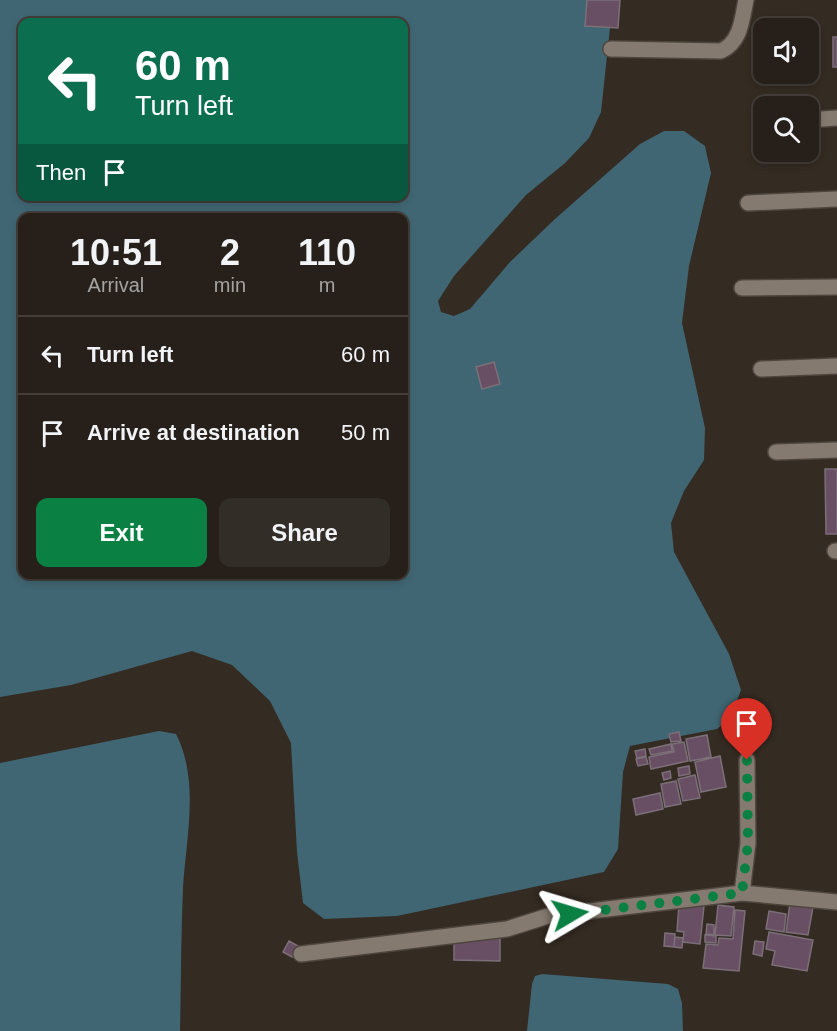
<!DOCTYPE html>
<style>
body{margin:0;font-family:Arial,sans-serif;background:#332d27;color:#f1f3f6;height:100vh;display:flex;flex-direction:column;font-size:22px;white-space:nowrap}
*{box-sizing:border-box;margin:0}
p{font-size:20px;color:#a4a3a2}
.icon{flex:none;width:33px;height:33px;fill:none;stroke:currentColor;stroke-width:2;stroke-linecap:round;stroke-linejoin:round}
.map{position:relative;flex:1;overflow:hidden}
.panel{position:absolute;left:18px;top:213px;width:390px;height:366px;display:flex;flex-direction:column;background:#27201a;border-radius:12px;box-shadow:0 3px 9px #0003,0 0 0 2px #433e39}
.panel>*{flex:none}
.top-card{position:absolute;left:18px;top:18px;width:390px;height:183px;border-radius:12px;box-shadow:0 3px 9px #0003,0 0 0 2px #433e39;background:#0b6e4f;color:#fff;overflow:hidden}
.fabs{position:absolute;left:753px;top:18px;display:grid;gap:12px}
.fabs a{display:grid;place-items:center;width:66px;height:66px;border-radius:12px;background:#27201a;box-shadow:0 3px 9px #0003,0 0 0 2px #433e39;font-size:30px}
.pin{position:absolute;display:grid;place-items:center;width:51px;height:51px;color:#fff;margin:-62px -26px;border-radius:50% 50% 50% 0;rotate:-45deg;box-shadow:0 0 6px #0007}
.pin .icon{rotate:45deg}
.me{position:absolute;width:66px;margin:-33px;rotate:83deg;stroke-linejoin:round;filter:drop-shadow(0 0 4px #0008)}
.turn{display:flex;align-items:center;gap:21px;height:126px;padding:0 18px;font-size:27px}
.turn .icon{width:78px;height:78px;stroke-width:2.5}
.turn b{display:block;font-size:42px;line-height:51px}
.then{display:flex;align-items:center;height:57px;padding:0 18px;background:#0003;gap:12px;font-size:22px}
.eta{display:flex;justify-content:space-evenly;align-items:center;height:102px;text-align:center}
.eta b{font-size:36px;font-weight:800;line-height:42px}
.button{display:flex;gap:12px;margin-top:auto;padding:12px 18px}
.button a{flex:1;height:69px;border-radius:12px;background:#0b8043;color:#fff;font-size:24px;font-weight:800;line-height:69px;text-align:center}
.button a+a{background:#332d27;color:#f1f3f6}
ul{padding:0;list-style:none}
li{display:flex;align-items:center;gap:18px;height:78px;padding:0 18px;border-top:2px solid #433e39}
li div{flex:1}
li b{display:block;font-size:22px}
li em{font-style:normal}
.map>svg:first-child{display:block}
.water{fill:#406673;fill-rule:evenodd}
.building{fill:#694f64;stroke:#7b6f78;stroke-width:1.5}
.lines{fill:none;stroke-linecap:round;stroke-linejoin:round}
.minor-casing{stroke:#4e463e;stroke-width:18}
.minor{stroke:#857a6f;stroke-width:15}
.route{stroke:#0b8043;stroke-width:10;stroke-dasharray:0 18}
</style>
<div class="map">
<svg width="837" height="1031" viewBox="0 0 837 1031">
<rect width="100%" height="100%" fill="#342b22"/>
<path class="water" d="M 0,0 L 613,0 L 601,112 L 589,138 L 565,163 L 526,195 L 454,276 L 438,301 L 441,312 L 454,316 L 470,309 L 510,262 L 555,219 L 640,144 L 664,131 L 684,131 L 705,146 L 711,173 L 689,266 L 682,323 L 705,428 L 704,460 L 684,491 L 671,523 L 674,552 L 729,654 L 741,690 L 730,718 L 717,729 L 630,746 L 623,772 L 618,849 L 604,872 L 397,916 L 324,919 L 303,903 L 297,852 L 291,743 L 270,701 L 232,665 L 192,651 L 71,685 L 0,697 ZM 22,22 L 404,22 L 404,196 L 22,196 ZM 22,218 L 404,218 L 404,574 L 22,574 Z
M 159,731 L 176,734 C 200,781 186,838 183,888 C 181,936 181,983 180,1031 L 0,1031 L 0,763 Z
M 542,974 L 668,984 L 678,989 L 682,1003 L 683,1031 L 527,1031 L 532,984 L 535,976 Z"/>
<path class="building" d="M 587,0 L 620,0 L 618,28 L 585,26 Z
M 833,37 L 837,37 L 837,67 L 833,67 Z
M 494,362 L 500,384 L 482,389 L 476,367 Z
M 825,469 L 837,469 L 837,534 L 826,534 Z
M 679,732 L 681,741 L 671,742 L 669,734 Z
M 707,735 L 711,757 L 690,761 L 686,739 Z
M 684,742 L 688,761 L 651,769 L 649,757 L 674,752 L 672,744 Z
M 671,744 L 672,751 L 651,755 L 649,749 Z
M 645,749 L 646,756 L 637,758 L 635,751 Z
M 720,756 L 726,787 L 701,792 L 695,762 Z
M 646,757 L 648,764 L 638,766 L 636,759 Z
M 689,766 L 690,774 L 679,776 L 678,768 Z
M 670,771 L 671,778 L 664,780 L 662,773 Z
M 695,775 L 700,798 L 683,801 L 678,779 Z
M 676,781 L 681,804 L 665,807 L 661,784 Z
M 660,793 L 663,809 L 636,815 L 633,799 Z
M 790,903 L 813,907 L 808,935 L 786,932 Z
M 679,904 L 704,906 L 700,944 L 683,942 L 684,932 L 677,931 Z
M 718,905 L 734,907 L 731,936 L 715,935 Z
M 735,910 L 745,911 L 739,971 L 703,968 L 706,944 L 718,945 L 719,938 L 733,939 Z
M 769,911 L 786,914 L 784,932 L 766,929 Z
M 707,924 L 714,925 L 714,935 L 706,934 Z
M 769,932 L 813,940 L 807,971 L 772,965 L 775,951 L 766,949 Z
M 665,933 L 675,934 L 674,947 L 664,946 Z
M 705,935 L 716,936 L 716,943 L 705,942 Z
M 675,937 L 683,938 L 682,948 L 674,947 Z
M 454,938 L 500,938 L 500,961 L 454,960 Z
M 289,941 L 298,946 L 292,957 L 283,952 Z
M 755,941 L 764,942 L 762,956 L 753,954 Z"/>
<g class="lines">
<g class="minor-casing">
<path id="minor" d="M 611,49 L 721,51 C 741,42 742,19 746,0
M 808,120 L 837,118
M 748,203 L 837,199
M 742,288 L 837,287
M 761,369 L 837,366
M 776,452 L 837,450
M 835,551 L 837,551
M 742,893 L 748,843 L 747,760
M 301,954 L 507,929 L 548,916 L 742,893 L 837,902"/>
</g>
<use href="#minor" class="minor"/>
</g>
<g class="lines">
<path class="route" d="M 570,914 L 742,893 L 748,843 L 747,760"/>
</g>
</svg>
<div class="fabs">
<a><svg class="icon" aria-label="sound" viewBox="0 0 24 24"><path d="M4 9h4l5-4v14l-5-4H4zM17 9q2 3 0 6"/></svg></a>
<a><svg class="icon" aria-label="search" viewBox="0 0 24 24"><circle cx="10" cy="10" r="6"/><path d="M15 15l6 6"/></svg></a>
</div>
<div class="pin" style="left:747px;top:760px;background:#d93025"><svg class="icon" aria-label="arrive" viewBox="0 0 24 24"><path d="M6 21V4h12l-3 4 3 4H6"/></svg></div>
<svg class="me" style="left:570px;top:914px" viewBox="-20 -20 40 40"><path d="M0-17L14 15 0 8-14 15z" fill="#0b8043" stroke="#fff" stroke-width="4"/></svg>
<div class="top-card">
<div class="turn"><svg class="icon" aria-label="left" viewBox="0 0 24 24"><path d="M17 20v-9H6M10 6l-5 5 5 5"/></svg><div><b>60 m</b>Turn left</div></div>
<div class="then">Then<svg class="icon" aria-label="arrive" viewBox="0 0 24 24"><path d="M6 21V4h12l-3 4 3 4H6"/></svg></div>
</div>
<section class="panel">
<div class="eta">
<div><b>10:51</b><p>Arrival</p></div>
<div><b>2</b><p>min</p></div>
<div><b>110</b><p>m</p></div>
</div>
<ul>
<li><svg class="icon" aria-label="left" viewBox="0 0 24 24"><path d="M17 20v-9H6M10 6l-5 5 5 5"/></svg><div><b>Turn left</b></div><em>60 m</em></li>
<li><svg class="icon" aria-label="arrive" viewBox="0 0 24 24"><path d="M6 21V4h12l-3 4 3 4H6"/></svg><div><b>Arrive at destination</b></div><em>50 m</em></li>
</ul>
<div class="button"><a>Exit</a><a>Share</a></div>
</section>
</div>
